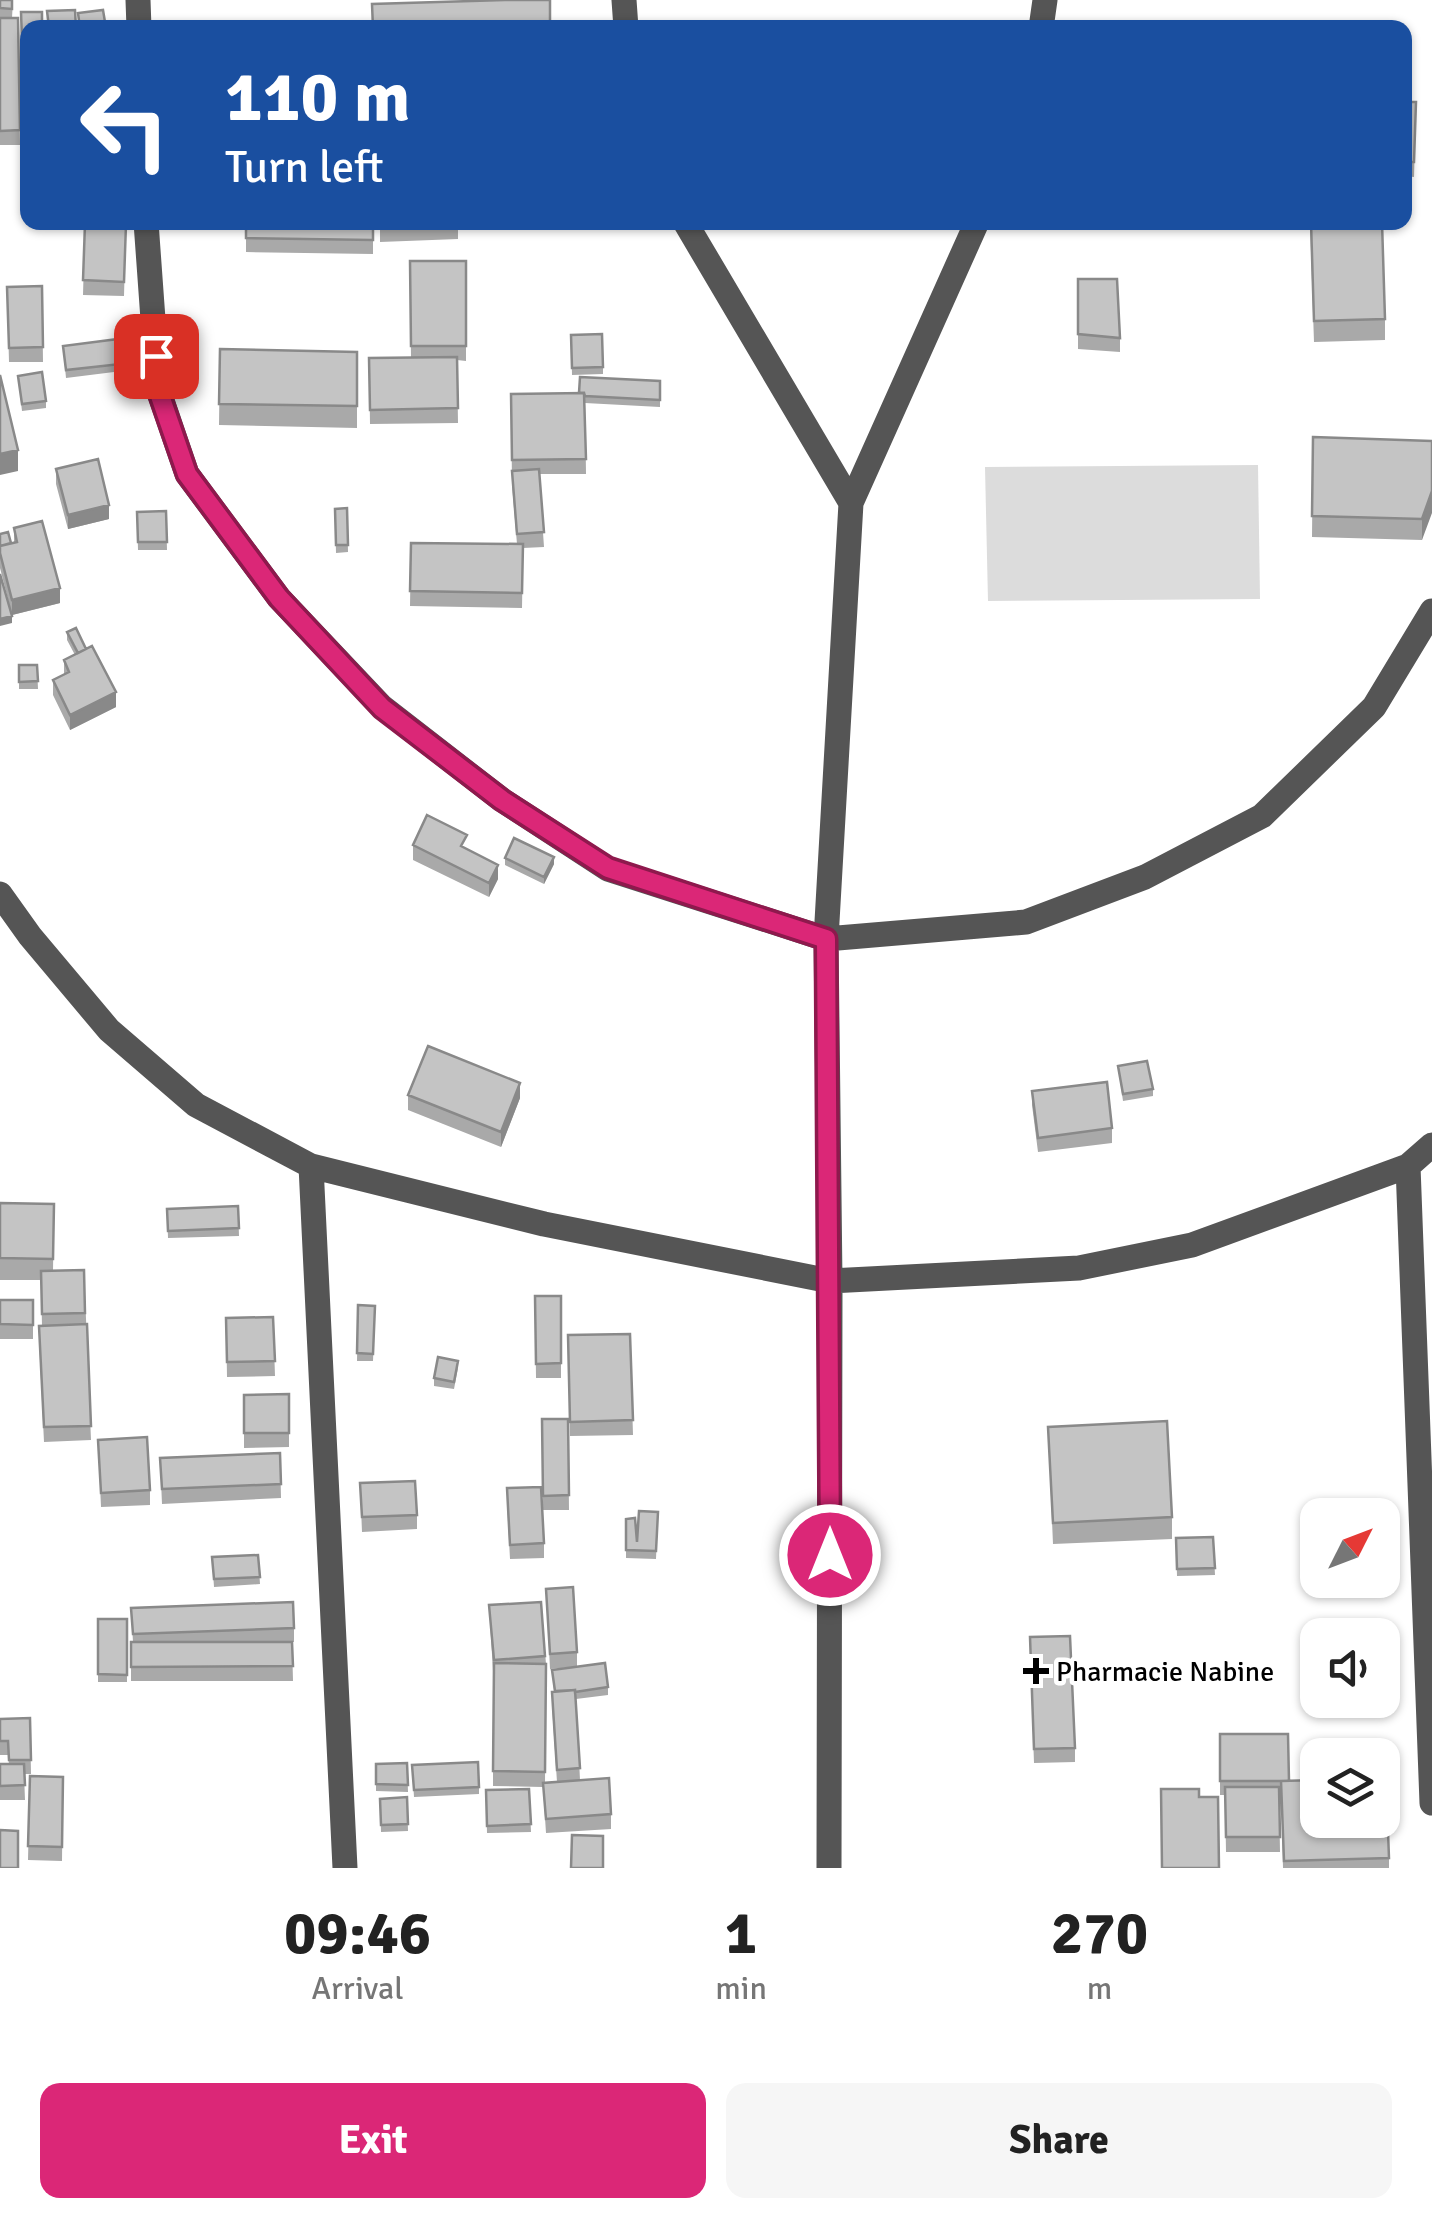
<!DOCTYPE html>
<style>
body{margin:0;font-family:Signika,sans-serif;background:#f6f6f6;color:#222;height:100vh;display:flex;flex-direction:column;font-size:38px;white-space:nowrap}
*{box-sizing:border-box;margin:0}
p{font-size:32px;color:#767676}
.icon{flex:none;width:55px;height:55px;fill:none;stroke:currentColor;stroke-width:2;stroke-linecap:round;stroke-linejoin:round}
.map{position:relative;height:1868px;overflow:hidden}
.sheet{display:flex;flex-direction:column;background:#fff;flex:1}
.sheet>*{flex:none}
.hud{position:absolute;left:20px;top:20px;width:1392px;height:210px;border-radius:20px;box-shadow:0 2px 8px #0004;background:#1a4fa0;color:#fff;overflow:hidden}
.needle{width:65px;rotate:48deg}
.tools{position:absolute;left:1300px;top:1498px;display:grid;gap:20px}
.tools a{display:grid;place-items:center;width:100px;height:100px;border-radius:20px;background:#fff;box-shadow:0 2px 8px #0004;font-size:50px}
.pin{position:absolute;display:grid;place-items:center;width:85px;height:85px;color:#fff;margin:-42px;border-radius:20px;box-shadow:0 5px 15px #0006}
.me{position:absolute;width:110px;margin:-55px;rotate:0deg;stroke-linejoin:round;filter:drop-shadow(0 0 8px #0008)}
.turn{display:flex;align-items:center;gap:35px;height:210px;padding:0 40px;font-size:45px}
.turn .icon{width:130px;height:130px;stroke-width:2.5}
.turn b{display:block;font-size:70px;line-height:85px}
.eta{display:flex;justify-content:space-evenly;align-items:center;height:170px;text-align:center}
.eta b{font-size:60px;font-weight:700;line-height:70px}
.primary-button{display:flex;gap:20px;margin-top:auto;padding:20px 40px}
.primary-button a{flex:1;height:115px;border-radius:20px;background:#db2777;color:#fff;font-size:40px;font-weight:700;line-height:115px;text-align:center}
.primary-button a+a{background:#f6f6f6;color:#222}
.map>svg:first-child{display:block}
.green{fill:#dcdcdc}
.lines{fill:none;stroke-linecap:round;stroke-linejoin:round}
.minor{stroke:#555;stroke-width:25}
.wall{fill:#a9a9a9}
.shaded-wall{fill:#898989}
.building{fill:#c4c4c4;stroke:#898989;stroke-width:2.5}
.route-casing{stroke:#8e194d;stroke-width:25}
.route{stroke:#db2777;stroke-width:18}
.poi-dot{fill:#000;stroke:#fff;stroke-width:4}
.labels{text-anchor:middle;stroke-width:9;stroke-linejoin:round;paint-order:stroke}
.poi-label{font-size:28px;fill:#000;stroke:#fff;text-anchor:start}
</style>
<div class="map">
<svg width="1432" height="1868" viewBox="0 0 1432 1868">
<rect width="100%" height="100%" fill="#fff"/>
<path class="green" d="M 1258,465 L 1260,599 L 988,601 L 985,467 Z"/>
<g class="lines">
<path class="minor" d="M 138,0 L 139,28
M 624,0 L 626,28
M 1041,28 L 1045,0
M 146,222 L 158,389 L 187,474 L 279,598 L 382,707 L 502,800 L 608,869 L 826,939 L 1026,922 L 1145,877 L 1262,816 L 1374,707 L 1432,611
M 685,222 L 851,503
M 0,894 L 30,936 L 109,1030 L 196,1105 L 311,1166 L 544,1224 L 830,1281 L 1079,1268 L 1192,1245 L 1408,1166 L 1432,1145
M 311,1166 L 345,1868
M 1408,1166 L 1432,1803
M 829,1868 L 830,1281 L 826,939 L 851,503 L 977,222"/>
</g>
<path class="wall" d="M 0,0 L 13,0 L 12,18 L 18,18 L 20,145 L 0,145 Z
M 21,12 L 28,28 L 28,142 L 25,142 Z
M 1405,102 L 1416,102 L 1414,177 L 1405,176 Z
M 246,222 L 373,222 L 373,254 L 246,252 Z
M 380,222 L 458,222 L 458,239 L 380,242 Z
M 1310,222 L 1385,319 L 1385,340 L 1314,342 Z
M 85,223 L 126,224 L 124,296 L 83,295 Z
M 410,261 L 466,261 L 466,361 L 457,360 L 458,423 L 370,424 L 369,358 L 411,357 Z
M 1078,279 L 1120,338 L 1120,352 L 1078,349 Z
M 42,286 L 43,362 L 9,362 L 7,287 Z
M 571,335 L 603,367 L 603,374 L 572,375 Z
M 63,346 L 130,363 L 130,370 L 66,378 Z
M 220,349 L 357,352 L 357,428 L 219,425 Z
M 18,376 L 46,401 L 46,408 L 22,411 Z
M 660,381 L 660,407 L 585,403 L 586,474 L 539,474 L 544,547 L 523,548 L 522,608 L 410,606 L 411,543 L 517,544 L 512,485 L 511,394 L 579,393 Z
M 1313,437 L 1432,441 L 1422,540 L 1312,537 Z
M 56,469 L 109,519 L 68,529 L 56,484 Z
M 347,508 L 348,552 L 336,553 L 335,509 Z
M 166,511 L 167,550 L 138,550 L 137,512 Z
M 14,528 L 60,603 L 12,615 L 0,568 L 0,534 L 11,543 L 14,542 Z
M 67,632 L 116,707 L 70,730 L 53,695 L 53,680 L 64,675 L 64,660 L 75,655 L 67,640 Z
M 19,665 L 37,665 L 38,689 L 19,689 Z
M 413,845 L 467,849 L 498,879 L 489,897 L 413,860 Z
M 505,858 L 554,864 L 544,884 L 505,865 Z
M 1118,1066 L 1153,1089 L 1153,1096 L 1123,1101 Z
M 1032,1091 L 1112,1128 L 1112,1143 L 1038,1152 L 1032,1105 Z
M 408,1095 L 520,1098 L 501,1147 L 408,1110 Z
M 0,1203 L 54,1204 L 53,1271 L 84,1270 L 91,1440 L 44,1442 L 39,1340 L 42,1326 L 41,1280 L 0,1280 Z
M 238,1206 L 239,1236 L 168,1238 L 167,1209 Z
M 535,1296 L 561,1296 L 561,1378 L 536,1378 Z
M 0,1300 L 33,1300 L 33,1339 L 0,1339 Z
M 358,1305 L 375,1306 L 373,1361 L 357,1361 Z
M 273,1317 L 275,1376 L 227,1377 L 226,1318 Z
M 630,1334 L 633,1435 L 570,1436 L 568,1335 Z
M 458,1368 L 454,1389 L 434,1386 L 434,1378 Z
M 289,1394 L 289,1447 L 244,1448 L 244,1395 Z
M 542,1419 L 568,1419 L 569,1510 L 543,1510 Z
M 1048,1427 L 1172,1517 L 1172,1539 L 1053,1544 Z
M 98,1440 L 150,1490 L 150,1505 L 101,1507 Z
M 280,1453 L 281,1498 L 162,1504 L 160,1458 Z
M 360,1483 L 417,1515 L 417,1529 L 362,1532 Z
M 507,1503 L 544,1543 L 544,1558 L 510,1559 Z
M 658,1512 L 656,1559 L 626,1558 L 626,1519 L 637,1542 Z
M 1213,1537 L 1215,1575 L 1177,1576 L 1176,1538 Z
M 258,1555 L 260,1584 L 214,1587 L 212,1557 Z
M 546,1589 L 577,1652 L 577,1667 L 608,1687 L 608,1695 L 576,1699 L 580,1780 L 611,1814 L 611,1829 L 546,1833 L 543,1787 L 493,1786 L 493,1671 L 489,1605 L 541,1602 L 546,1664 L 545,1783 L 557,1782 L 552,1706 L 552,1692 L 554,1691 L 552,1670 L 575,1667 L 550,1669 Z
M 131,1608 L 294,1628 L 294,1642 L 292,1642 L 293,1681 L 131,1681 L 131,1642 L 133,1642 Z
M 98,1619 L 127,1619 L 127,1682 L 98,1682 Z
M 1030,1651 L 1075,1748 L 1075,1762 L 1034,1763 Z
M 30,1718 L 31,1774 L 24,1774 L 25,1800 L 0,1800 L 0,1764 L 9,1764 L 8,1755 L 0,1755 L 0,1719 Z
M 1220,1734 L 1289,1781 L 1389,1858 L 1389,1868 L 1283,1868 L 1281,1795 L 1279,1795 L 1280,1852 L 1226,1852 L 1225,1795 L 1220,1795 Z
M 407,1763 L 408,1792 L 376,1791 L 376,1764 Z
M 412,1765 L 479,1787 L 479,1794 L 414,1797 Z
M 30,1776 L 63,1777 L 62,1861 L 28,1860 Z
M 529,1789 L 531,1832 L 487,1833 L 486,1790 Z
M 407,1797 L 408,1831 L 381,1832 L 380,1799 Z"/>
<path class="shaded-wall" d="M 18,450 L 18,471 L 0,475 L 0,454 Z
M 1432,491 L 1432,513 L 1422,540 L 1422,519 Z
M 109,505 L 109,519 L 68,529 L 68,515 Z
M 60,588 L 60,603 L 12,615 L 12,600 Z
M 12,616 L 12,623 L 0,626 L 0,619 Z
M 116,692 L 116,707 L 70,730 L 70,715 Z
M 554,857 L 554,864 L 544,884 L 544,877 Z
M 498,865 L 498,879 L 489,897 L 489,883 Z
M 520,1083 L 520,1098 L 501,1147 L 501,1132 Z"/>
<path class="building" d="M 0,0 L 12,0 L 12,9 L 0,8 Z
M 505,0 L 550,0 L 550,28 L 373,28 L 372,4 Z
M 75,10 L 76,28 L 49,28 L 47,11 Z
M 103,10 L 106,28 L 80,28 L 78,13 Z
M 21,12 L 42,12 L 42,28 L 28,28 L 28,127 L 25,127 Z
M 0,18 L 18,18 L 20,130 L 0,131 Z
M 1405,102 L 1416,102 L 1414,162 L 1405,162 Z
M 246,222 L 373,222 L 373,240 L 246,238 Z
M 380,222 L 458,222 L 458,225 L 380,228 Z
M 1311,222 L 1382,222 L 1385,319 L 1314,321 Z
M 85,223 L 126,224 L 124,282 L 83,280 Z
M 410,261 L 466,261 L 466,346 L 411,346 Z
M 1078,279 L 1117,279 L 1120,338 L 1078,334 Z
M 42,286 L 43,347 L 9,348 L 7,287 Z
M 602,334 L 603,367 L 572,368 L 571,335 Z
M 126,338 L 130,363 L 66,370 L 63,346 Z
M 220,349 L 357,352 L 357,406 L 219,404 Z
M 457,357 L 458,408 L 370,410 L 369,358 Z
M 42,372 L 46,401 L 22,404 L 18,376 Z
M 0,375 L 18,450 L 0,454 Z
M 580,377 L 660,381 L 660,400 L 585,396 L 584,393 L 579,393 Z
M 584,393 L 586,459 L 512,460 L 511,394 Z
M 1313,437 L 1432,441 L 1432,491 L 1422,519 L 1312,516 Z
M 98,459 L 109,505 L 68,515 L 56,469 Z
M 539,469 L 544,532 L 517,534 L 512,471 Z
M 347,508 L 348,545 L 336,545 L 335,509 Z
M 166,511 L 167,542 L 138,542 L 137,512 Z
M 42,521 L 60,588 L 12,600 L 0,553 L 0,546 L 17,542 L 14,528 Z
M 8,532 L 11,543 L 0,546 L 0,534 Z
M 411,543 L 523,544 L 522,593 L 410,591 Z
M 0,574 L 12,616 L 0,619 Z
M 76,628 L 86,649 L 78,653 L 67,632 Z
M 92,646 L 116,692 L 70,715 L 53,680 L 69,672 L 64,660 Z
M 19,665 L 37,665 L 38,681 L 19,682 Z
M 427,815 L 467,835 L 461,846 L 498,865 L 489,883 L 413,845 Z
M 514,838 L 554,857 L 544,877 L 505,858 Z
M 428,1046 L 520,1083 L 501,1132 L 408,1095 Z
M 1147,1061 L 1153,1089 L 1123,1094 L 1118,1066 Z
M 1107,1082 L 1112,1128 L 1038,1138 L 1032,1091 Z
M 0,1203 L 54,1204 L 53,1259 L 0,1258 Z
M 238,1206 L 239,1228 L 168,1231 L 167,1209 Z
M 84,1270 L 85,1313 L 42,1314 L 41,1271 Z
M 535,1296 L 561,1296 L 561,1363 L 536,1364 Z
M 0,1300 L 33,1300 L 33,1325 L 0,1324 Z
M 358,1305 L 375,1306 L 373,1354 L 357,1353 Z
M 273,1317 L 275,1361 L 227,1362 L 226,1318 Z
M 87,1324 L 91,1426 L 44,1427 L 39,1326 Z
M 630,1334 L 633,1420 L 570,1422 L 568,1335 Z
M 438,1357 L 458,1361 L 454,1382 L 434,1378 Z
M 289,1394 L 289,1433 L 244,1433 L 244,1395 Z
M 542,1419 L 568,1419 L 569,1495 L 543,1496 Z
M 1167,1421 L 1172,1517 L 1053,1523 L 1048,1427 Z
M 147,1437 L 150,1490 L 101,1493 L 98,1440 Z
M 280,1453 L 281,1484 L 162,1489 L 160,1458 Z
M 415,1481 L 417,1515 L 362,1517 L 360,1483 Z
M 541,1487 L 544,1543 L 510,1545 L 507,1488 Z
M 639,1511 L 658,1512 L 656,1551 L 626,1550 L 626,1519 L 635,1518 L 637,1542 Z
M 1213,1537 L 1215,1568 L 1177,1569 L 1176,1538 Z
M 258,1555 L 260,1577 L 214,1579 L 212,1557 Z
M 573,1587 L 577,1652 L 550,1654 L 546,1589 Z
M 293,1602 L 294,1628 L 133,1634 L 131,1608 Z
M 541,1602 L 545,1656 L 494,1660 L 489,1605 Z
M 98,1619 L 127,1619 L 127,1675 L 98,1674 Z
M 1070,1636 L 1075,1748 L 1034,1749 L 1030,1637 Z
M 131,1642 L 292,1642 L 293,1666 L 131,1667 Z
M 494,1663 L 546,1664 L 545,1772 L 493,1771 Z
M 605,1663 L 608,1687 L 575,1692 L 575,1690 L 555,1691 L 552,1670 Z
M 575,1690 L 580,1768 L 557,1770 L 552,1692 Z
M 30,1718 L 31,1760 L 9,1760 L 8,1741 L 0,1741 L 0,1719 Z
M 1220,1734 L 1288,1734 L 1289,1781 L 1220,1781 Z
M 478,1762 L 479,1787 L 414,1790 L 412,1765 Z
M 407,1763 L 408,1785 L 376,1784 L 376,1764 Z
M 0,1764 L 24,1764 L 25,1785 L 0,1786 Z
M 30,1776 L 63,1777 L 62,1847 L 28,1846 Z
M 609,1778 L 611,1814 L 546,1819 L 543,1783 Z
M 1318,1780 L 1318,1820 L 1382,1820 L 1382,1804 L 1387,1804 L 1389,1858 L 1284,1861 L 1281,1781 Z
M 1225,1787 L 1279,1787 L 1280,1837 L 1226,1837 Z
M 529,1789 L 531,1824 L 487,1826 L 486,1790 Z
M 1161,1789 L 1199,1789 L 1199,1797 L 1218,1797 L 1219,1868 L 1162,1868 Z
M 407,1797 L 408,1824 L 381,1825 L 380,1799 Z
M 0,1830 L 18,1831 L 18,1868 L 0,1868 Z
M 572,1835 L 603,1836 L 603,1868 L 571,1868 Z"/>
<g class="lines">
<g class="route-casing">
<path id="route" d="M 156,356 L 158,390 L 187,474 L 279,598 L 382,708 L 502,800 L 608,868 L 826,939 L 830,1555"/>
</g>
<use href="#route" class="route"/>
</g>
<path class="poi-dot" d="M1031 1656h10v10h10v10h-10v10h-10v-10h-10v-10h10z"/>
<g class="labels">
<g class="poi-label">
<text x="1056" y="1681">Pharmacie Nabine</text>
</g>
</g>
</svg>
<div class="tools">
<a><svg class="needle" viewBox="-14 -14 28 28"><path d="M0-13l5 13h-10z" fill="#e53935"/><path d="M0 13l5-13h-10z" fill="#767676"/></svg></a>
<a><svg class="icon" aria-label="sound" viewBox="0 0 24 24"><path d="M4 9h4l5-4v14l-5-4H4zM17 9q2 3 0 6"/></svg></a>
<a><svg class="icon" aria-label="layers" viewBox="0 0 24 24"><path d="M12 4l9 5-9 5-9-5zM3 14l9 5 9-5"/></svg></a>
</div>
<div class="pin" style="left:156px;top:356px;background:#d93025"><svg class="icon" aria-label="arrive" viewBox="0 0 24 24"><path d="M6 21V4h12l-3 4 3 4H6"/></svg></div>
<svg class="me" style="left:830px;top:1555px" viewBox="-20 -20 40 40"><circle r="17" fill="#db2777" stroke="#fff" stroke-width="3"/><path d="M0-11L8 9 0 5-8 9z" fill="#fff"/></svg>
<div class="hud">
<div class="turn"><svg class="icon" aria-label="left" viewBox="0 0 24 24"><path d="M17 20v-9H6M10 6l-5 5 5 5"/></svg><div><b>110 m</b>Turn left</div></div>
</div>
</div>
<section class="sheet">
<div class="eta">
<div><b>09:46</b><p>Arrival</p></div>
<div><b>1</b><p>min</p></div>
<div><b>270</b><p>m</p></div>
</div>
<div class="primary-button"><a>Exit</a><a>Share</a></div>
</section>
